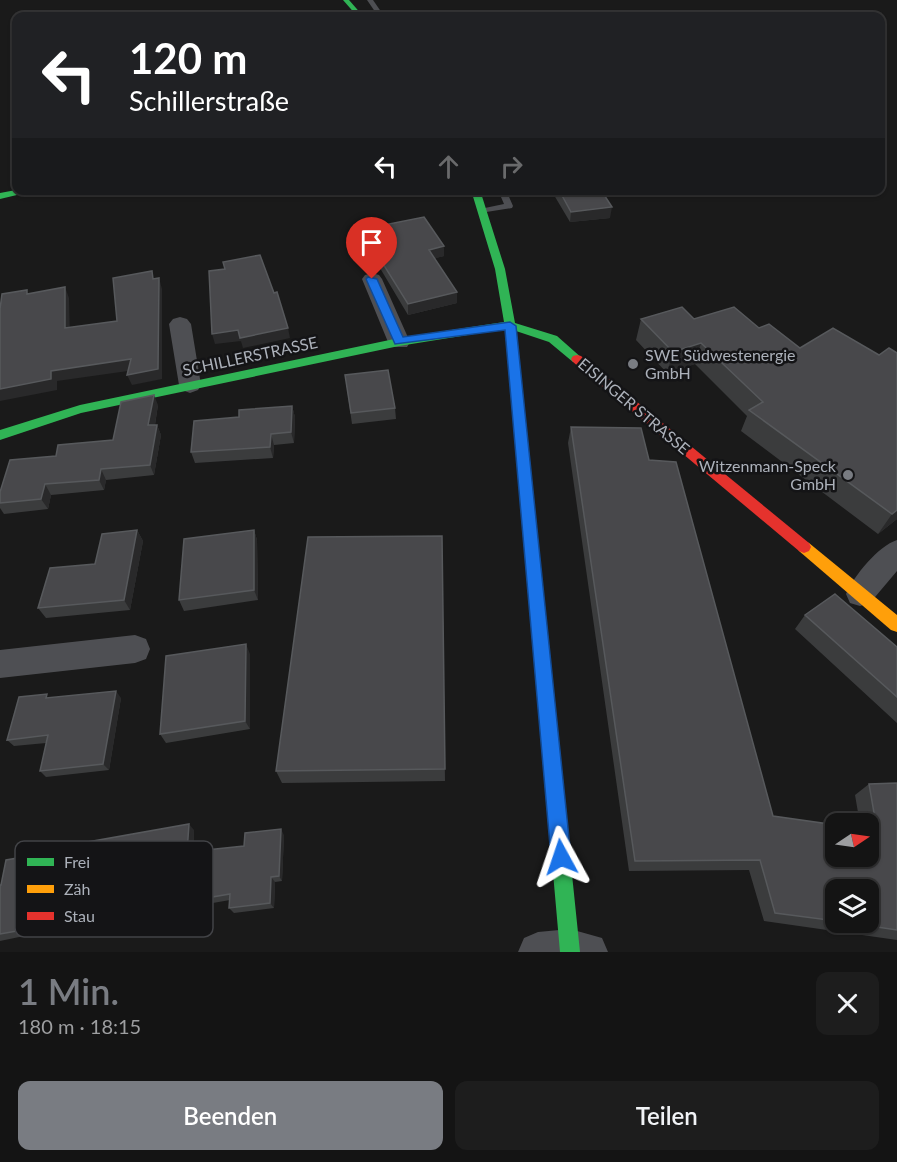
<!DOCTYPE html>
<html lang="de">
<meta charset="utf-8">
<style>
body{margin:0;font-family:Lato,sans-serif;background:#1d1d1d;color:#f1f3f6;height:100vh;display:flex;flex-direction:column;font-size:22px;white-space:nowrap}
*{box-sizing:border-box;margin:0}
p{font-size:20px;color:#9d9ea0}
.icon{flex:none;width:33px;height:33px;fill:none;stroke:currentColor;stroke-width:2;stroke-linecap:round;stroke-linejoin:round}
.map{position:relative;height:952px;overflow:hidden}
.panel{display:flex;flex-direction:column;background:#141414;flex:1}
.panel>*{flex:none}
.banner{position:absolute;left:12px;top:12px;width:873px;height:183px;border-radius:12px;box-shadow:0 2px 4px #0004,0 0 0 2px #333334;background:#202124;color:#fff;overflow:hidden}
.needle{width:39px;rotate:77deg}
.controls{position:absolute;left:825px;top:813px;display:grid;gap:12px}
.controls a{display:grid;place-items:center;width:54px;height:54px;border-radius:12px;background:#141414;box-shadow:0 2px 4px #0004,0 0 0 2px #333334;font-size:30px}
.pin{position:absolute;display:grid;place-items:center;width:51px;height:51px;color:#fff;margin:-62px -26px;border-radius:50% 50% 50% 0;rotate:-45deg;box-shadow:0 0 6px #0007}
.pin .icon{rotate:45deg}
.me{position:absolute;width:66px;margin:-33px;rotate:355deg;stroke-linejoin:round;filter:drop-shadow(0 0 4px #0008)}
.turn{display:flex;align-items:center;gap:21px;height:126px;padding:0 18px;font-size:27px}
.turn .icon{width:78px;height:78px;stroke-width:2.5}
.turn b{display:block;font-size:42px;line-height:51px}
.lanes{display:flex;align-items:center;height:57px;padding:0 18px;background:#0003;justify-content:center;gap:30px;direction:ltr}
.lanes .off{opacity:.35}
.round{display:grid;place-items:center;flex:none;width:63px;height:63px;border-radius:12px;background:#1d1d1d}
.summary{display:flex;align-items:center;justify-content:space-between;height:102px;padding:0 18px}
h1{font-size:36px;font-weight:600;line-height:45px;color:#797c82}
.action{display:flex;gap:12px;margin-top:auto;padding:12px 18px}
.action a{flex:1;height:69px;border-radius:12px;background:#797c82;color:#fff;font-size:24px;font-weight:600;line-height:69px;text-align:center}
.action a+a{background:#1d1d1d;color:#f1f3f6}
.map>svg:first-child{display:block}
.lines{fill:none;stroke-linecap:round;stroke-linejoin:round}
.lane{fill:#4e4f53;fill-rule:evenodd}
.street{fill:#4e4f53;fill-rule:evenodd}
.fast{fill:#30b455;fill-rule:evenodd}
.slow{fill:#ff9f0a;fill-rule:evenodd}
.jam{fill:#e5322d;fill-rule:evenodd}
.wall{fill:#3b3c3d;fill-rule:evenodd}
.shaded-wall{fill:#29292a}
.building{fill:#48484b;stroke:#57595c;stroke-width:1.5}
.route{fill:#1a73e8;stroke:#114b97;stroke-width:1.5}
.poi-dot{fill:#797c82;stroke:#141416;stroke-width:2}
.labels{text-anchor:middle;stroke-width:5;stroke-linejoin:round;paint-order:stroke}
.poi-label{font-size:16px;fill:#acb1ba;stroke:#141416;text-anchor:start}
.street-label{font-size:16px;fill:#acb1ba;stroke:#141416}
.key{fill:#141416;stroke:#424347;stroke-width:1.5}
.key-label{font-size:16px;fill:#acb1ba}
</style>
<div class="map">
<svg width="897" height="952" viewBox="0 0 897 952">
<rect width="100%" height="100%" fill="#1a1a1a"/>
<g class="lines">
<path class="lane" d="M 367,0 L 373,0 L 384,16 L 378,16 Z
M 498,190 L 506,190 L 513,206 L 512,208 L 480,213 L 480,209 L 504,204 Z"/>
<path class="street" d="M 372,273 L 379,275 L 382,279 L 410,342 L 407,347 L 391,347 L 388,342 L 362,279 L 365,275 Z
M 180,317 L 187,319 L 191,324 L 201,385 L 198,390 L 190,393 L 182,390 L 179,385 L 169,324 L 173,319 Z
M 897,540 L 897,571 L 870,603 L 860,606 L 850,603 L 846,594 C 854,576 878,546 897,540 Z
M 135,635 L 146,639 L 150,649 L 146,659 L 135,663 L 0,678 L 0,650 Z
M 570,929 L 602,938 L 608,952 L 518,952 L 524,938 L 538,932 Z"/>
<path class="fast" d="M 343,0 L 349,0 L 363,16 L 357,16 Z
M 16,190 L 38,190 L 0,199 L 0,193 Z
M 471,190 L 480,190 L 505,269 L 515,323 L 557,336 L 583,359 L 581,362 L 573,362 L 549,342 L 516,331 L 580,952 L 560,952 L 505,329 L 399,346 L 81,413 L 0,440 L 0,430 L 80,405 L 399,338 L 504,322 L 495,269 Z"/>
<path class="slow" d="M 804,541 L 809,543 L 897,615 L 897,632 L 891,630 L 799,551 L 797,547 L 799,543 Z"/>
<path class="jam" d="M 577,355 L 581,356 L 809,543 L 811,547 L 809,551 L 804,553 L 799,551 L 573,362 L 571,359 L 573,356 Z"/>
</g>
<path class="wall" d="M 551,190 L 601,190 L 610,218 L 570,222 Z
M 384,225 L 444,246 L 444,256 L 435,258 L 457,303 L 408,315 L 368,248 L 367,238 L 385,234 Z
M 682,307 L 897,519 L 878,534 L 741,431 L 747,416 L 695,364 L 667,373 L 636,340 L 641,319 Z
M 345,375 L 395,408 L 396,419 L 352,424 Z
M 158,405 L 155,425 L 157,425 L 161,435 L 154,475 L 106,480 L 104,490 L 51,495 L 48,509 L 4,514 L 0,508 L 0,492 L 56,456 L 113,440 Z
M 292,406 L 295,417 L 294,443 L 274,445 L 273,458 L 195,463 L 191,452 L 239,417 Z
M 571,427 L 649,460 L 773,816 L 868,856 L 868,824 L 860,824 L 855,795 L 869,784 L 897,783 L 897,940 L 764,921 L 749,870 L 629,871 L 568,443 ZM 836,890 L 868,922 L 836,922 Z
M 137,530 L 143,541 L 130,610 L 46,618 L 38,608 Z
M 254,530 L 257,540 L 258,600 L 184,611 L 179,600 Z
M 442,536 L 445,781 L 282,783 L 276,771 Z
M 805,615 L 897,647 L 897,723 L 795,629 Z
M 250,654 L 250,729 L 166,743 L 160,734 Z
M 51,698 L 121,698 L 109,770 L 46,777 L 40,771 L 46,743 L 14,746 L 7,740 Z
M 194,830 L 193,852 L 244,846 L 284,835 L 282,881 L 275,882 L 274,908 L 234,913 L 229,908 L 230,900 L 104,922 L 96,918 L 49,926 L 48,931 L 0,941 L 0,885 Z"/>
<path class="shaded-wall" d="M 612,207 L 610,218 L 570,222 L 571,212 Z
M 444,246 L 444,256 L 429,260 L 429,250 Z
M 159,278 L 162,289 L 162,379 L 132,385 L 127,375 Z
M 65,287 L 69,298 L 70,339 L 65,328 Z
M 457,292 L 457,303 L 408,315 L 408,304 Z
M 288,328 L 290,338 L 243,348 L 240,338 Z
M 238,330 L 241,341 L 215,344 L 212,334 Z
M 701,343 L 695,364 L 667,373 L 673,352 Z
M 131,359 L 135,370 L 57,381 L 57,390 L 0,401 L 0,389 L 51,371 Z
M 154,395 L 158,405 L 153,436 L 148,425 Z
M 292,406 L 295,417 L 294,443 L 291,432 Z
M 157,425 L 161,435 L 154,475 L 150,465 Z
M 271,434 L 274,445 L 273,458 L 270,447 Z
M 101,469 L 106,480 L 104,490 L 99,480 Z
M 45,484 L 51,495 L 48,509 L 41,499 Z
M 897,510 L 897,519 L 878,534 L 892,514 Z
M 137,530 L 143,541 L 130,610 L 124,600 Z
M 254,530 L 257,540 L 258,600 L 254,590 Z
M 246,644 L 250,654 L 250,729 L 245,721 Z
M 116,691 L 121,698 L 109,770 L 103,764 Z
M 189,824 L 194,830 L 193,858 L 187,852 Z
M 281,829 L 284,835 L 282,881 L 279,876 Z
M 271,877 L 275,882 L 274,908 L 270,903 Z
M 40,921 L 49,926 L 48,931 L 39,927 Z"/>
<path class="building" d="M 559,190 L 601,190 L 612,207 L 571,212 Z
M 424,217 L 444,246 L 429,250 L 457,292 L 408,304 L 367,238 L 389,233 L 384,225 Z
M 260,255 L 274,293 L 277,292 L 288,328 L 240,338 L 238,330 L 212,334 L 209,271 L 225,269 L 223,262 Z
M 152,271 L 153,279 L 159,278 L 158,369 L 127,375 L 131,359 L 51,371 L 51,379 L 0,389 L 0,309 L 2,294 L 27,290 L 27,294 L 65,287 L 65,328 L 117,321 L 113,278 Z
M 682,307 L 694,319 L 734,307 L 759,328 L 769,324 L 800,348 L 833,328 L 879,355 L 889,348 L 897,353 L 897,510 L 892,514 L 749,410 L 763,402 L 701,343 L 673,352 L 641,319 Z
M 388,370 L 395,408 L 351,413 L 345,375 Z
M 154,395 L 148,425 L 157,425 L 150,465 L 101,469 L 99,480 L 45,484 L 41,499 L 0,503 L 0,492 L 10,460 L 56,456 L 58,445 L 113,440 L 121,402 Z
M 292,406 L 291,432 L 271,434 L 270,447 L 191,452 L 194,421 L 239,417 L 239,410 Z
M 571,427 L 641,428 L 649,460 L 676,462 L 773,816 L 836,825 L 836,856 L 868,856 L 868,829 L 877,830 L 869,784 L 897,783 L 897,930 L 844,922 L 868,922 L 868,890 L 836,890 L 836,921 L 775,913 L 760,860 L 635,861 Z
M 137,530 L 124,600 L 38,608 L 50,568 L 95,564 L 102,534 Z
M 254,530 L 254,590 L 179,600 L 184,539 Z
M 442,536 L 445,769 L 276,771 L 308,537 Z
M 835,594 L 897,647 L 897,697 L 805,615 Z
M 246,644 L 245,721 L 160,734 L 166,656 Z
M 116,691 L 103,764 L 40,771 L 48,735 L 7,740 L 19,697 L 47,694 L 46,698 Z
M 189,824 L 187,852 L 244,846 L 245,833 L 281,829 L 279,876 L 271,877 L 270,903 L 229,908 L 230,894 L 96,917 L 97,911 L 40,921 L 39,927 L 0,934 L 0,885 L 1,885 L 6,860 L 53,852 L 54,848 Z"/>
<path class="route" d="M 368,277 L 377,279 L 403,337 L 510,322 L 516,326 L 571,857 L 568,864 L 561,867 L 554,864 L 551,857 L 505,330 L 395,344 L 366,279 Z"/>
<g class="poi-dot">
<circle cx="633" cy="364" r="6"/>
<circle cx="848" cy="475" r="6"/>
</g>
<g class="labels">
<g class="poi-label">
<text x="645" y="361">SWE Südwestenergie<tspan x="645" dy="18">GmbH</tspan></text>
<text x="836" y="472" text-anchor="end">Witzenmann-Speck<tspan x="836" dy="18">GmbH</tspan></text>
</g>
<g class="street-label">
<text transform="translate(250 356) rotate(-12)" y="6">SCHILLERSTRASSE</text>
<text transform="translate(634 406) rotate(40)" y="6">EISINGER STRASSE</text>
</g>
</g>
<rect x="15" y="841" width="198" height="96" rx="9" class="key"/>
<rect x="27" y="858" width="27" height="8" fill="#30b455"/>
<rect x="27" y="885" width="27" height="8" fill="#ff9f0a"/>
<rect x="27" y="912" width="27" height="8" fill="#e5322d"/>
<g class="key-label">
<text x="64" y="868">Frei</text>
<text x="64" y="895">Zäh</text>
<text x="64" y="922">Stau</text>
</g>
</svg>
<div class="controls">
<a><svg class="needle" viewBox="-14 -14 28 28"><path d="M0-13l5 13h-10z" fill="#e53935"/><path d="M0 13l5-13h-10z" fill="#9d9ea0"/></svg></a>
<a><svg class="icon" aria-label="layers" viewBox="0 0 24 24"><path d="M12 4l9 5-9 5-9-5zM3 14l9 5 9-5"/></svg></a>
</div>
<div class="pin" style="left:372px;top:279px;background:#d93025"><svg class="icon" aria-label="arrive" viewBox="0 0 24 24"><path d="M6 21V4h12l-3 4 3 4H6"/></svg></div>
<svg class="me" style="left:561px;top:857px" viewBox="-20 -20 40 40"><path d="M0-17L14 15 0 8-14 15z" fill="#1a73e8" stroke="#fff" stroke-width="4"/></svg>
<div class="banner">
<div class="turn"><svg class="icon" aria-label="left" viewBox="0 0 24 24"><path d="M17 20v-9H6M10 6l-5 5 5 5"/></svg><div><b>120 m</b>Schillerstraße</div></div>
<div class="lanes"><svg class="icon" aria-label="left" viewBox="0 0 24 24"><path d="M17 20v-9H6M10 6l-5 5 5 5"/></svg><svg class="icon off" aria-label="ahead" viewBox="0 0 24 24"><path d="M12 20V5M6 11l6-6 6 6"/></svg><svg class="icon off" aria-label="right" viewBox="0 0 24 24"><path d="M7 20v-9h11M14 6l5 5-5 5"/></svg></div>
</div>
</div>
<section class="panel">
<div class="summary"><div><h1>1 Min.</h1><p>180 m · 18:15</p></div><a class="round"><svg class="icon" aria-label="close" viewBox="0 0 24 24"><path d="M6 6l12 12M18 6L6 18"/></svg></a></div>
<div class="action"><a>Beenden</a><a>Teilen</a></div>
</section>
